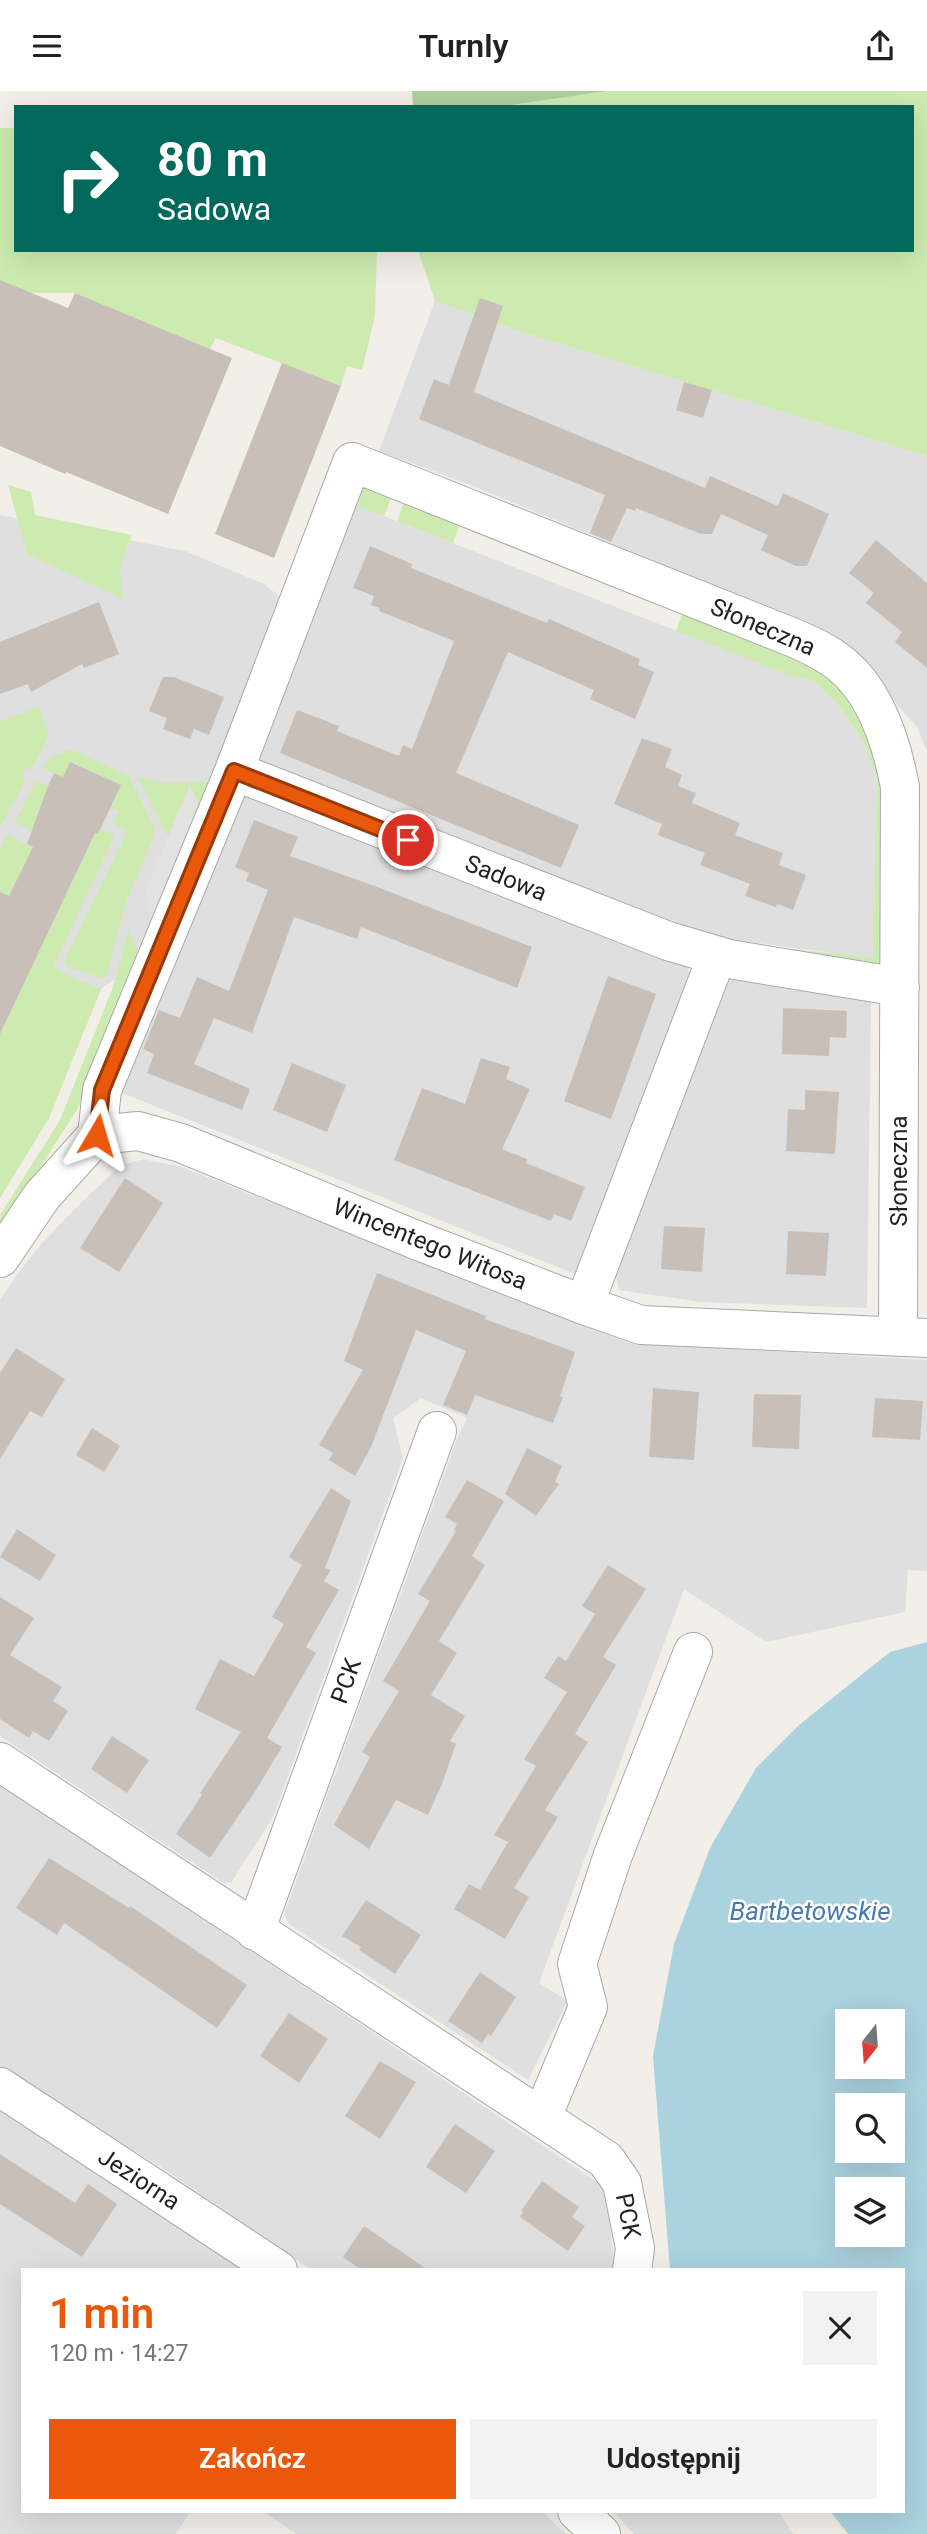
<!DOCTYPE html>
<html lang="pl">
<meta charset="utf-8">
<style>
body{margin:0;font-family:Roboto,sans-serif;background:#f2f2f2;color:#222;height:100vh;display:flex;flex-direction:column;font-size:26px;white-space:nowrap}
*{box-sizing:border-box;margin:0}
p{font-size:23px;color:#767676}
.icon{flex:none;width:38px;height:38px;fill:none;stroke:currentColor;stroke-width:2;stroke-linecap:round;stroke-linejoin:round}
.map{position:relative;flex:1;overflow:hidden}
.panel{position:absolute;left:21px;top:2177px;width:884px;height:245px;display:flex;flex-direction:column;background:#fff;border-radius:0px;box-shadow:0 7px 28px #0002}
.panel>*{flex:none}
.top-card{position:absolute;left:14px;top:14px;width:900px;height:147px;border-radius:0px;box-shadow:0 7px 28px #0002;background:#00695c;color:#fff;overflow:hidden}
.needle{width:46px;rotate:197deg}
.controls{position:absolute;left:835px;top:1918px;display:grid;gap:14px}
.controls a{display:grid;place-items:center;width:70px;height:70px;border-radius:0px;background:#fff;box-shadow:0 7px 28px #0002;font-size:35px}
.pin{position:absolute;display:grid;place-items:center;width:60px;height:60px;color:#fff;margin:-30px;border:4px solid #fff;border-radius:50%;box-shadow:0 2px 7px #0007}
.me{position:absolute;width:77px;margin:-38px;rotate:7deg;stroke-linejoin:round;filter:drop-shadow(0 0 5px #0008)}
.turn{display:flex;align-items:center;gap:24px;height:147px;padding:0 28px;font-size:32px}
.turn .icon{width:91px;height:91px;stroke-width:2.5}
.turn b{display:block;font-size:49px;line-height:60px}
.round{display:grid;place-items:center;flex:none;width:74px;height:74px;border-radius:0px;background:#f2f2f2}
.head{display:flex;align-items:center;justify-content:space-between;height:119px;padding:0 28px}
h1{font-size:42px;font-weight:600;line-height:52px;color:#ea580c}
.button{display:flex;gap:14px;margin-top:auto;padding:14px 28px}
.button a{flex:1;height:80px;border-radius:0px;background:#ea580c;color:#fff;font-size:28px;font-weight:600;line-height:80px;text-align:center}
.button a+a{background:#f2f2f2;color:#222}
header{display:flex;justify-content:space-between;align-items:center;height:91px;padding:0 28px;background:#fff;font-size:32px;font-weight:600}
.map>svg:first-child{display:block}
.residential{fill:#e0dfdf}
.grass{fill:#cdebb0}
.forest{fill:#add19e}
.parking{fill:#e2e2e2}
.water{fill:#aad3df;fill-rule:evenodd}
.building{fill:#c7bfb8}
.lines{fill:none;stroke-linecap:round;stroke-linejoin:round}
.minor-casing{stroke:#a9a9a9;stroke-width:40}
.minor{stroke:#fff;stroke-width:38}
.route-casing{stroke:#983908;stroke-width:18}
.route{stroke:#ea580c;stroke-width:12}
.labels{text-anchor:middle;stroke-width:5;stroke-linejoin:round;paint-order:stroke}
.street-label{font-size:24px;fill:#222;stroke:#fff}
.water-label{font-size:26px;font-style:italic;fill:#4a7aab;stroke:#fff}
</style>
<header><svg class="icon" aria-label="menu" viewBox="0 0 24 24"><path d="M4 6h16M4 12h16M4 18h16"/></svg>Turnly<svg class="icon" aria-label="share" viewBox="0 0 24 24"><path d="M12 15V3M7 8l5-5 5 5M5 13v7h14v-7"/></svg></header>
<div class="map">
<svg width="927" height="2443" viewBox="0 0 927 2443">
<rect width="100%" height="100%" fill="#f2efe9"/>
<path class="residential" d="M 435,210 L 524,242 L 927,365 L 927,661 L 917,636 L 886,601 L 854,559 L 825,540 L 468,393 L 379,360 Z
M 356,414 L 781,581 L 811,588 L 835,610 L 863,650 L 878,693 L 873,868 L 694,843 L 255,672 Z
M 0,424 L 185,460 L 264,493 L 280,506 L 141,869 L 101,898 L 49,1027 L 0,1107 Z
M 245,699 L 685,870 L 690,884 L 580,1185 L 122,1002 Z
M 737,882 L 854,903 L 871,912 L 867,1217 L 701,1211 L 619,1199 L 614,1175 L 717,902 Z
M 143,1068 L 181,1076 L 630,1252 L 927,1269 L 927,1480 L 908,1479 L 905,1521 L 766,1551 L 684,1498 L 539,1892 L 568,1910 L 528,1989 L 289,1833 L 284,1823 L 457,1348 L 467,1327 L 421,1307 L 393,1327 L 403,1367 L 274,1724 L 231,1792 L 222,1791 L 0,1645 L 0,1209 L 15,1186 L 42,1152 L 82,1111 L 120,1075 Z
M 0,1693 L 606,2097 L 615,2179 L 311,2179 L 164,2078 L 0,1977 Z
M 0,2018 L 248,2179 L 23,2179 L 23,2420 L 191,2420 L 176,2443 L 0,2443 Z
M 263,2420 L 542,2420 L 566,2443 L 296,2443 Z
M 613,2420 L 778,2420 L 793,2443 L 634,2443 Z"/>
<path class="grass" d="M 608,0 L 927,0 L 927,365 L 524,242 L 435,210 L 418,159 L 912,159 L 912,16 L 497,16 Z
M 0,37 L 16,37 L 16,159 L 377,159 L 375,225 L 362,279 L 347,275 L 341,295 L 216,247 L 210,258 L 75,202 L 31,202 L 0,194 Z
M 373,393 L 393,403 L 384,425 L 356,415 L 328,487 L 357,396 Z
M 8,394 L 31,401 L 35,424 L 132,444 L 120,477 L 123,508 L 27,463 Z
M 405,409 L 462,427 L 453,452 L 397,430 Z
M 684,518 L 805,566 L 847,597 L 885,682 L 883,873 L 876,877 L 792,866 L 794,858 L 873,867 L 877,689 L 863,650 L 835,610 L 811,588 L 791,585 L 676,540 Z
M 39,616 L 49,645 L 31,679 L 26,677 L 21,686 L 26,689 L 0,736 L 0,630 Z
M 71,658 L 129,685 L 156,740 L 126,812 L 106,886 L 101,887 L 67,876 L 64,871 L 127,740 L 113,733 L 119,720 L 110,716 L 120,694 L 71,671 L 63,686 L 43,677 L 49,667 Z
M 138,686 L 165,692 L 214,690 L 202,721 L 189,695 L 168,746 Z
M 36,690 L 48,695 L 39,743 L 16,732 L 16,729 Z
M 100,737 L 115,744 L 54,875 L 57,879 L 101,898 L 49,1027 L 0,1107 L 0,943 L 95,742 Z
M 7,744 L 33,756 L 9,805 L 0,801 L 0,757 Z
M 128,839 L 141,869 L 77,1019 L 0,1139 L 0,1124 L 60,1029 L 113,896 Z"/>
<path class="forest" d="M 412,0 L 608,0 L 497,16 L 413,16 Z"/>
<path class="parking" d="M 190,694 L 202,721 L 157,831 L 144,804 Z"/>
<path class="water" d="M 927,1551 L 927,2443 L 848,2443 L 830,2420 L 903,2420 L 903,2179 L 670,2179 L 653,1965 L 674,1853 L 710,1757 L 756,1677 L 799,1634 L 890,1561 ZM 847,1930 L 892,1930 L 892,1976 L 847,1976 ZM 847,2014 L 892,2014 L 892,2060 L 847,2060 ZM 847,2098 L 892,2098 L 892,2144 L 847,2144 Z"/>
<path class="building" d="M 0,189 L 68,217 L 75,202 L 232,267 L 168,423 L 66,381 L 65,383 L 0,355 Z
M 480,207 L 503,215 L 474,301 L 705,397 L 710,385 L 778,415 L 783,402 L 829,423 L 807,475 L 796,475 L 761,459 L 768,444 L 721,423 L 712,443 L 701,443 L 636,417 L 635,420 L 627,417 L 611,451 L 590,442 L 605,404 L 419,328 L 434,288 L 449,294 Z
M 282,272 L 341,295 L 274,467 L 215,443 Z
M 684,291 L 712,299 L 703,327 L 676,319 Z
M 876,449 L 927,492 L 927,577 L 895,551 L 902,541 L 866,512 L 874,502 L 849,482 Z
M 370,455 L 412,473 L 411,477 L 547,532 L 549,528 L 640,568 L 638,574 L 654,581 L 635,628 L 590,608 L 594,599 L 508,561 L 456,682 L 579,734 L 561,777 L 280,662 L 297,619 L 339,635 L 337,640 L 399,665 L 403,654 L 412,658 L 454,550 L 379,520 L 380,517 L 371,514 L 374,505 L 353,497 Z
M 99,511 L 119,563 L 84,577 L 82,573 L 31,601 L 28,593 L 0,603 L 0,551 Z
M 163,586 L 174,586 L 224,606 L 209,644 L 194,638 L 190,648 L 163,638 L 167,627 L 149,620 Z
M 642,647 L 672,658 L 665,676 L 682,684 L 678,695 L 696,702 L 692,712 L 740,732 L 735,744 L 783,762 L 779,774 L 806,784 L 793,819 L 777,813 L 776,816 L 745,805 L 750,793 L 700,774 L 705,762 L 658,744 L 662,733 L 614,713 Z
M 70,671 L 121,694 L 98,743 L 95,742 L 0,943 L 0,801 L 9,805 L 33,756 L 27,753 L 48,695 L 54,682 L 63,686 Z
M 254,729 L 298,746 L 290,765 L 372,794 L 532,856 L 517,897 L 361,836 L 357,848 L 294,826 L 252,942 L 214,927 L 194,973 L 250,998 L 242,1019 L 147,982 L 154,963 L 143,958 L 159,919 L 180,927 L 197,886 L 229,900 L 268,799 L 246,790 L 249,782 L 235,776 Z
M 608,885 L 656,903 L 611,1028 L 564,1010 Z
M 783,917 L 847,920 L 846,947 L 830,946 L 829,965 L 782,963 Z
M 481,967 L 510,976 L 506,988 L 530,998 L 502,1058 L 527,1068 L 526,1072 L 585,1096 L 571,1130 L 554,1123 L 551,1130 L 394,1069 L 422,997 L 465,1013 Z
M 292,972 L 346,994 L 327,1041 L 273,1019 Z
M 805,999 L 839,1001 L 835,1063 L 786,1060 L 788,1018 L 805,1019 Z
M 125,1087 L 163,1112 L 119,1181 L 80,1157 Z
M 664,1135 L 705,1137 L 702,1181 L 661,1178 Z
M 788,1140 L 829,1142 L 826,1185 L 786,1183 Z
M 377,1182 L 486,1225 L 485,1228 L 575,1261 L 560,1305 L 563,1306 L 553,1332 L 475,1304 L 467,1324 L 443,1314 L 466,1260 L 416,1239 L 371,1356 L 355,1385 L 329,1369 L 333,1362 L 319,1354 L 363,1279 L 344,1270 Z
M 16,1257 L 65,1288 L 42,1326 L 30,1320 L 0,1368 L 0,1282 Z
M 653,1297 L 699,1301 L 694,1369 L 649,1366 Z
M 754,1303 L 801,1304 L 799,1358 L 752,1356 Z
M 875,1307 L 923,1310 L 920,1349 L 872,1346 Z
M 92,1337 L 120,1355 L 104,1381 L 76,1364 Z
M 527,1357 L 562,1375 L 555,1391 L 559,1393 L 536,1425 L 505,1403 Z
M 467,1389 L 504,1410 L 472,1465 L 485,1474 L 439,1550 L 457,1562 L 431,1604 L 465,1625 L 450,1650 L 456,1653 L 442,1693 L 428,1724 L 396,1709 L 369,1758 L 334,1734 L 370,1666 L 362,1661 L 399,1600 L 383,1590 L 430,1510 L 418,1503 L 456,1440 L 454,1439 L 457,1433 L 445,1426 Z
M 331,1397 L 351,1410 L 325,1477 L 331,1479 L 324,1490 L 339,1499 L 306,1556 L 316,1562 L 267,1647 L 282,1656 L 256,1699 L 210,1767 L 176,1743 L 202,1704 L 200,1702 L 241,1641 L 195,1618 L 220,1568 L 254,1585 L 284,1533 L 272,1526 L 302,1474 L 289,1466 Z
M 17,1438 L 56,1464 L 40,1490 L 0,1466 Z
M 608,1474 L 646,1498 L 603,1566 L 616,1574 L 575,1643 L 588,1651 L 545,1719 L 558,1726 L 514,1797 L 529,1806 L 505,1848 L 454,1818 L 469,1793 L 480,1799 L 508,1751 L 494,1744 L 536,1675 L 524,1668 L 567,1601 L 544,1587 L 558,1565 L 566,1570 L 595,1523 L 582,1515 Z
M 0,1506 L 34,1527 L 10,1564 L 62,1596 L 53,1610 L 68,1620 L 49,1650 L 33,1640 L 29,1647 L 0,1628 Z
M 112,1645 L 149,1669 L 127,1702 L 91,1678 Z
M 49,1767 L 129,1817 L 130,1815 L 247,1894 L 217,1937 L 64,1832 L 57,1844 L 16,1817 Z
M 366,1809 L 421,1844 L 395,1883 L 359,1859 L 361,1856 L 342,1845 Z
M 480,1881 L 516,1906 L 491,1945 L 488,1943 L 482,1952 L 448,1930 Z
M 289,1922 L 328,1948 L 299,1992 L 260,1965 Z
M 380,1970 L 416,1991 L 380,2048 L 345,2025 Z
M 455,2033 L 495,2060 L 466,2102 L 426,2076 Z
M 0,2063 L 75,2112 L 88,2093 L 117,2113 L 82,2166 L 0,2113 Z
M 542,2090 L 579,2116 L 572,2126 L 585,2135 L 568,2160 L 520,2126 L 523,2121 L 521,2120 Z
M 364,2135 L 386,2150 L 428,2179 L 361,2179 L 343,2166 Z"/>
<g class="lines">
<g class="minor-casing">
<path id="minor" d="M 234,680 L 668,850 L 729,868 L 900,896
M 97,1044 L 102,999 L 234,680 L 352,371 L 794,547 C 810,554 828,562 842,574 C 877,603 892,653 900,696 L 898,1246
M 0,1167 L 42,1105 L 97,1044 L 138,1040 L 181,1052 L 416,1149 L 584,1214 L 641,1234 L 927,1247
M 584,1214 L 717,865
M 0,1671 L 606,2069 L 622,2092 L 635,2157 L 632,2179
M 255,1840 L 437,1340
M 0,1996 L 278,2179
M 542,2026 L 588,1916 L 577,1873 L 613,1764 L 693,1561
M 577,2420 L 601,2443"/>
</g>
<use href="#minor" class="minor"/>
</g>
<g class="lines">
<g class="route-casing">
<path id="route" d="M 97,1044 L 102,999 L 234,680 L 408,749"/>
</g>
<use href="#route" class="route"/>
</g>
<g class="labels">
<g class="street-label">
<text transform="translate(763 536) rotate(23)" y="8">Słoneczna</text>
<text transform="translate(506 787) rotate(22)" y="8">Sadowa</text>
<text transform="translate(899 1080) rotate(-90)" y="8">Słoneczna</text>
<text transform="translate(430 1153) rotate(22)" y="8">Wincentego Witosa</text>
<text transform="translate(346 1590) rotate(-70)" y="8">PCK</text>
<text transform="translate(139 2088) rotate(33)" y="8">Jeziorna</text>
<text transform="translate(628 2125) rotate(79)" y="8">PCK</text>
</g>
<g class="water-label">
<text x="810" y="1829">Bartbetowskie</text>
</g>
</g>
</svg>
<div class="controls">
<a><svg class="needle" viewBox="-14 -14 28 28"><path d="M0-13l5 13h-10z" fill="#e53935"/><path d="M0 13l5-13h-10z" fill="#767676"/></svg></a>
<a><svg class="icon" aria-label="search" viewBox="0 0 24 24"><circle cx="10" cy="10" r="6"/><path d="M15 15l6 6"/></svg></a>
<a><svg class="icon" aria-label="layers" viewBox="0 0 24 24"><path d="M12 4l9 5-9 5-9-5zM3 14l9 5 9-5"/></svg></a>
</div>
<div class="pin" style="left:408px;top:749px;background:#d93025"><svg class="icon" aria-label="arrive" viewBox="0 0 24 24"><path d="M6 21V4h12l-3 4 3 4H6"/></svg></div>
<svg class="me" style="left:97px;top:1044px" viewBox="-20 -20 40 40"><path d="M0-17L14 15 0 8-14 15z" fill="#ea580c" stroke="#fff" stroke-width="4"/></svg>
<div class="top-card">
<div class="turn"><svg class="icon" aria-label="right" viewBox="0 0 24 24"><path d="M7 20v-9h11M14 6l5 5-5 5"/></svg><div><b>80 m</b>Sadowa</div></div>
</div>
<section class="panel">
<div class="head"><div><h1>1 min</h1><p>120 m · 14:27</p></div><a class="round"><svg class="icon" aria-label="close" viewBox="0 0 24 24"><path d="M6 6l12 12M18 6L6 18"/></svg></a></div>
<div class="button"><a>Zakończ</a><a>Udostępnij</a></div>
</section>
</div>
